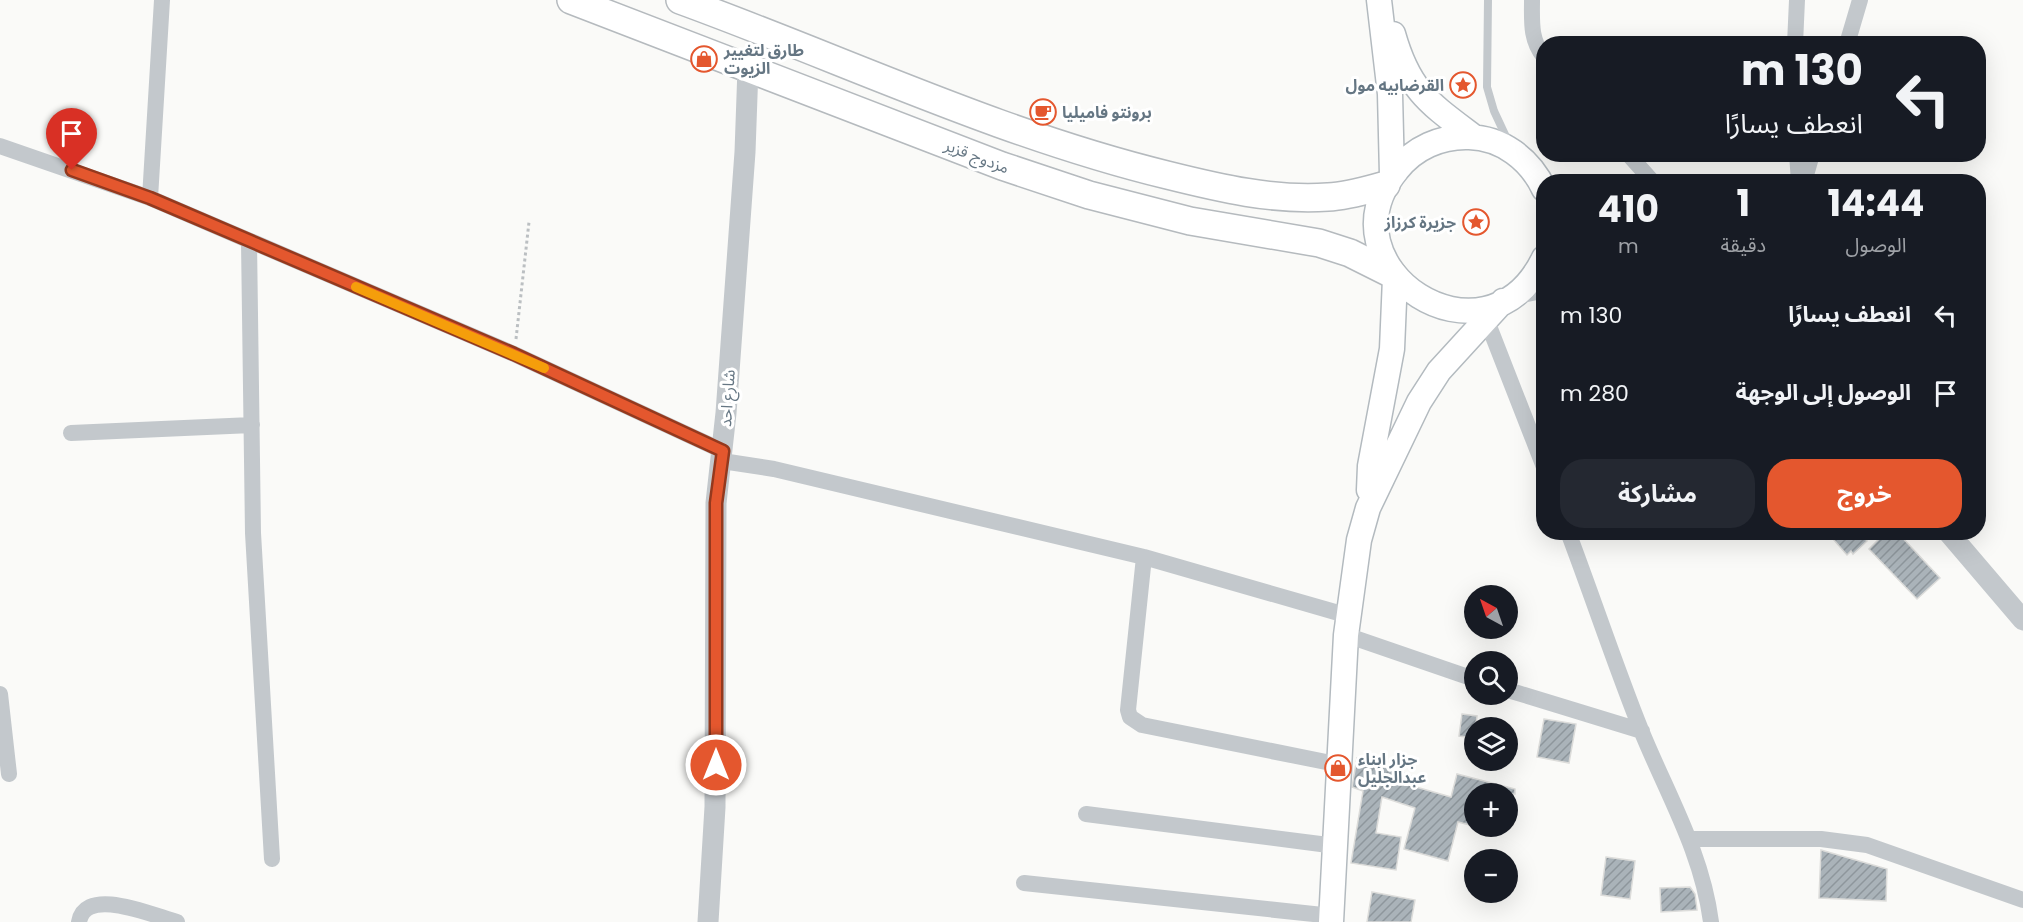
<!DOCTYPE html>
<html lang="ar">
<meta charset="utf-8">
<style>
body{margin:0;font-family:Poppins,"Noto Sans Arabic",sans-serif;background:#242831;color:#f1f3f6;direction:rtl;height:100vh;display:flex;flex-direction:column;font-size:22px;white-space:nowrap}
*{box-sizing:border-box;margin:0}
p{font-size:20px;color:#9ea1a6}
.icon{flex:none;width:33px;height:33px;fill:none;stroke:currentColor;stroke-width:2;stroke-linecap:round;stroke-linejoin:round}
.map{position:relative;flex:1;overflow:hidden;direction:ltr}
.sheet{position:absolute;left:1536px;top:174px;width:450px;height:366px;display:flex;flex-direction:column;background:#171b24;border-radius:24px;box-shadow:0 6px 24px #0002;direction:rtl}
.sheet>*{flex:none}
.hud{position:absolute;left:1536px;top:36px;width:450px;height:126px;border-radius:24px;box-shadow:0 6px 24px #0002;direction:rtl;background:#171b24;color:#f1f3f6;overflow:hidden}
.needle{width:39px;rotate:320deg}
.tools{position:absolute;left:1464px;top:585px;display:grid;gap:12px}
.tools a{display:grid;place-items:center;width:54px;height:54px;border-radius:50%;background:#171b24;box-shadow:0 6px 24px #0002;font-size:30px}
.pin{position:absolute;display:grid;place-items:center;width:51px;height:51px;color:#fff;margin:-62px -26px;border-radius:50% 50% 50% 0;rotate:-45deg;box-shadow:0 0 6px #0007}
.pin .icon{rotate:45deg}
.me{position:absolute;width:66px;margin:-33px;rotate:0deg;stroke-linejoin:round;filter:drop-shadow(0 0 4px #0008)}
.turn{display:flex;align-items:center;gap:21px;height:126px;padding:0 24px;font-size:27px}
.turn .icon{width:78px;height:78px;stroke-width:2.5}
.turn b{display:block;font-size:42px;line-height:51px}
.eta{display:flex;justify-content:space-evenly;align-items:center;height:102px;text-align:center}
.eta b{font-size:36px;font-weight:700;line-height:42px}
.primary-button{display:flex;gap:12px;margin-top:auto;padding:12px 24px}
.primary-button a{flex:1;height:69px;border-radius:24px;background:#e4572e;color:#fff;font-size:24px;font-weight:700;line-height:69px;text-align:center}
.primary-button a+a{background:#242831;color:#f1f3f6}
ul{padding:0;list-style:none}
li{display:flex;align-items:center;gap:18px;height:78px;padding:0 24px}
li div{flex:1}
li b{display:block;font-size:22px}
li em{font-style:normal}
.map>svg:first-child{display:block}
.building{fill:url(#building-hatch);stroke:#dcdcda;stroke-width:1.5}
.lines{fill:none;stroke-linecap:round;stroke-linejoin:round}
.secondary-casing{stroke:#b3babf;stroke-width:27}
.primary-casing{stroke:#b5babe;stroke-width:30}
.path{stroke:#bbbfc2;stroke-width:3;stroke-dasharray:3 3;stroke-linecap:butt}
.service{stroke:#c3c8cc;stroke-width:8}
.minor{stroke:#c3c8cc;stroke-width:16}
.tertiary{stroke:#c3c8cc;stroke-width:21}
.secondary{stroke:#fff;stroke-width:24}
.primary{stroke:#fff;stroke-width:27}
.route-casing{stroke:#94391e;stroke-width:15}
.route{stroke:#e4572e;stroke-width:10}
.slow{stroke:#f59e0b;stroke-width:10}
.labels{text-anchor:middle;stroke-width:6;stroke-linejoin:round;paint-order:stroke}
.poi-label{font-size:16px;font-weight:bold;fill:#657683;stroke:#fff;text-anchor:start}
.street-label{font-size:16px;fill:#657683;stroke:#fff}
</style>
<div class="map">
<svg width="2023" height="922" viewBox="0 0 2023 922">
<defs>
<pattern id="building-hatch" width="6" height="6" patternUnits="userSpaceOnUse" patternTransform="scale(1.5)"><rect width="6" height="6" fill="#aab3b9"/><path d="M-1 1l2-2M0 6l6-6M5 7l2-2" fill="none" stroke="#8e969c"/></pattern>
</defs>
<rect width="100%" height="100%" fill="#fafaf8"/>
<path class="building" d="M 1827,532 L 1859,532 L 1867,541 L 1853,554 L 1851,551 L 1847,555 Z
M 1886,532 L 1897,532 L 1940,578 L 1917,599 L 1869,549 Z
M 1462,714 L 1477,716 L 1474,738 L 1459,736 Z
M 1544,719 L 1576,724 L 1569,763 L 1537,757 Z
M 1357,758 L 1412,776 L 1409,785 L 1451,797 L 1457,774 L 1515,789 L 1515,794 L 1474,794 L 1474,826 L 1458,822 L 1448,861 L 1404,849 L 1415,808 L 1382,797 L 1376,833 L 1401,837 L 1396,870 L 1351,863 L 1363,791 L 1352,787 Z
M 1821,850 L 1887,869 L 1886,901 L 1819,898 Z
M 1606,857 L 1635,861 L 1630,899 L 1601,895 Z
M 1690,887 L 1695,894 L 1697,910 L 1661,912 L 1660,888 Z
M 1372,892 L 1415,900 L 1411,922 L 1367,922 Z"/>
<g class="lines">
<g class="secondary-casing">
<path id="secondary" d="M 1379,0 L 1390,94 L 1392,175
M 1393,34 C 1409,91 1429,103 1474,137
M 1544,189 C 1530,159 1502,138 1469,137 C 1441,136 1414,148 1397,170 C 1317,267 1486,379 1544,258
M 1369,490 L 1370,466 L 1392,349 L 1395,278
M 1331,922 L 1346,635 L 1359,540 L 1368,508 L 1419,402 L 1439,371 L 1503,301"/>
</g>
<g class="primary-casing">
<path id="primary" d="M 571,0 L 1002,166 L 1089,195 L 1190,221 L 1319,243 L 1350,253 L 1392,274
M 680,0 C 842,59 999,134 1167,175 C 1219,188 1274,201 1328,197 C 1348,196 1367,190 1386,185"/>
</g>
<path class="path" d="M 516,339 L 529,222"/>
<path class="service" d="M 1488,0 L 1487,87 L 1494,111 L 1508,141"/>
<path class="minor" d="M 1532,0 C 1532,21 1530,40 1544,57
M 1795,44 L 1797,0
M 1847,44 L 1860,0
M 0,146 L 150,198 L 514,354 L 723,451
M 1628,154 L 1653,182
M 1797,154 L 1799,182
M 1804,182 L 1812,154
M 150,198 L 162,0
M 249,242 L 253,533 L 272,859
M 1487,321 L 1544,467
M 71,433 L 252,425
M 722,461 L 774,469 L 1144,557 L 1349,616
M 1568,532 C 1593,598 1615,665 1641,730 C 1667,794 1702,852 1711,922
M 1144,557 L 1128,710 L 1130,717 L 1142,725 L 1341,765
M 1346,635 L 1474,679
M 1508,690 L 1642,731
M 0,694 L 9,774
M 1086,814 L 1336,846
M 1690,839 L 1821,839 L 1867,845 L 2023,900
M 1024,883 L 1332,916
M 79,922 C 85,885 154,916 177,922"/>
<path class="tertiary" d="M 1515,294 L 1544,288
M 1948,532 L 2023,620
M 708,922 L 715,807 L 716,503 L 726,413 L 745,152 L 748,68"/>
<use href="#secondary" class="secondary"/>
<use href="#primary" class="primary"/>
</g>
<g class="lines">
<g class="route-casing">
<path id="route" d="M 72,170 L 150,198 L 514,354 L 723,451 L 716,503 L 716,765"/>
</g>
<use href="#route" class="route"/>
<path class="slow" d="M 356,287 L 544,368"/>
</g>
<defs>
<g id="shop-ring" transform="scale(1.35)"><circle r="9.5" fill="#fff" stroke="#e4572e" stroke-width="1.5"/><path d="M-5-2.5h2.3a2.7 3.5 0 0 1 5.4 0H5L5.5 6h-11ZM-1.5-2.5h3a1.5 2.3 0 0 0-3 0Z" fill="#e4572e"/></g>
<g id="sight-ring" transform="scale(1.35)"><circle r="9.5" fill="#fff" stroke="#e4572e" stroke-width="1.5"/><path d="M0-6L1.8-2.2L6-1.7L2.9 1.2L3.7 5.4L0 3.3L-3.7 5.4L-2.9 1.2L-6-1.7L-1.8-2.2Z" fill="#e4572e"/></g>
<g id="cafe-ring" transform="scale(1.35)"><circle r="9.5" fill="#fff" stroke="#e4572e" stroke-width="1.5"/><path d="M-5.5-4.5H6V0H3Q3 3.5 0 3.5H-2.5Q-5.5 3.5-5.5 0ZM3-3.2v2h1.7v-2ZM-6 4.5H4V6H-6Z" fill="#e4572e"/></g>
</defs>
<g fill-rule="evenodd">
<use href="#shop-ring" x="704" y="59"/>
<use href="#sight-ring" x="1463" y="85"/>
<use href="#cafe-ring" x="1043" y="112"/>
<use href="#sight-ring" x="1476" y="222"/>
<use href="#shop-ring" x="1338" y="768"/>
</g>
<g class="labels">
<g class="poi-label">
<text x="724" y="56">طارق لتغيير<tspan x="724" dy="18">الزيوت</tspan></text>
<text x="1444" y="91" text-anchor="end">القرضابيه مول</text>
<text x="1062" y="118">برونتو فاميليا</text>
<text x="1456" y="228" text-anchor="end">جزيرة كرزاز</text>
<text x="1358" y="765">جزار ابناء<tspan x="1358" dy="18">عبدالجليل</tspan></text>
</g>
<g class="street-label">
<text transform="translate(977 156) rotate(21)" y="6">مزدوج قزير</text>
<text transform="translate(727 398) rotate(-86)" y="6">شارع احد</text>
</g>
</g>
</svg>
<div class="tools">
<a><svg class="needle" viewBox="-14 -14 28 28"><path d="M0-13l5 13h-10z" fill="#e53935"/><path d="M0 13l5-13h-10z" fill="#9ea1a6"/></svg></a>
<a><svg class="icon" aria-label="search" viewBox="0 0 24 24"><circle cx="10" cy="10" r="6"/><path d="M15 15l6 6"/></svg></a>
<a><svg class="icon" aria-label="layers" viewBox="0 0 24 24"><path d="M12 4l9 5-9 5-9-5zM3 14l9 5 9-5"/></svg></a>
<a>+</a>
<a>−</a>
</div>
<div class="pin" style="left:72px;top:170px;background:#d93025"><svg class="icon" aria-label="arrive" viewBox="0 0 24 24"><path d="M6 21V4h12l-3 4 3 4H6"/></svg></div>
<svg class="me" style="left:716px;top:765px" viewBox="-20 -20 40 40"><circle r="17" fill="#e4572e" stroke="#fff" stroke-width="3"/><path d="M0-11L8 9 0 5-8 9z" fill="#fff"/></svg>
<div class="hud">
<div class="turn"><svg class="icon" aria-label="left" viewBox="0 0 24 24"><path d="M17 20v-9H6M10 6l-5 5 5 5"/></svg><div><b>130 m</b>انعطف يسارًا</div></div>
</div>
<section class="sheet">
<div class="eta">
<div><b>14:44</b><p>الوصول</p></div>
<div><b>1</b><p>دقيقة</p></div>
<div><b>410</b><p>m</p></div>
</div>
<ul>
<li><svg class="icon" aria-label="left" viewBox="0 0 24 24"><path d="M17 20v-9H6M10 6l-5 5 5 5"/></svg><div><b>انعطف يسارًا</b></div><em>130 m</em></li>
<li><svg class="icon" aria-label="arrive" viewBox="0 0 24 24"><path d="M6 21V4h12l-3 4 3 4H6"/></svg><div><b>الوصول إلى الوجهة</b></div><em>280 m</em></li>
</ul>
<div class="primary-button"><a>خروج</a><a>مشاركة</a></div>
</section>
</div>
